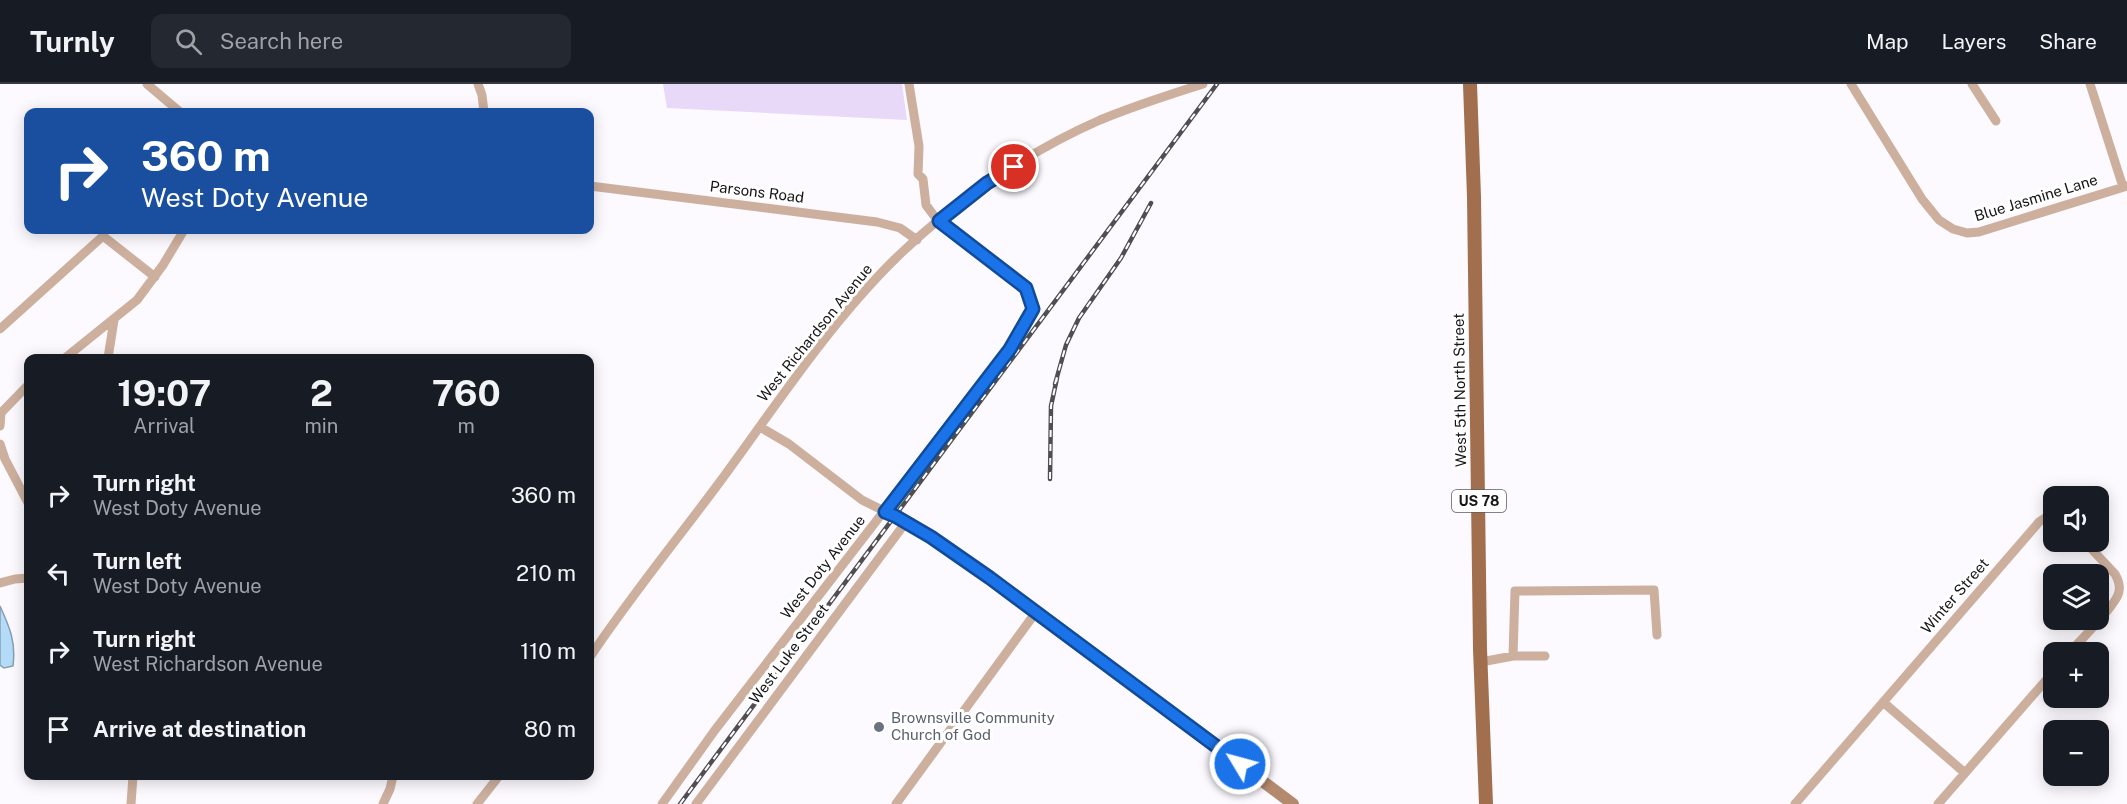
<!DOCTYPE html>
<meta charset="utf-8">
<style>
body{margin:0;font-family:"Public Sans",sans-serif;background:#242831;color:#f1f3f6;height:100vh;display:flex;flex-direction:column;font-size:22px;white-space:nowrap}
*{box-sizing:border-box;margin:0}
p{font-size:20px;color:#9ea1a6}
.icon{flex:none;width:33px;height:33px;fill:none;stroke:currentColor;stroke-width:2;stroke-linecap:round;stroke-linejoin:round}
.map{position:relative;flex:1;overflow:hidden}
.details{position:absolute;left:24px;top:270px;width:570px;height:426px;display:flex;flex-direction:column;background:#171b24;border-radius:12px;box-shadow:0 3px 15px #0003}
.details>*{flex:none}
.hud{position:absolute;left:24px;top:24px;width:570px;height:126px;border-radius:12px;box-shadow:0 3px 15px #0003;background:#1a4fa0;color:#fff;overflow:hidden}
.buttons{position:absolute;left:2043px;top:402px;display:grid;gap:12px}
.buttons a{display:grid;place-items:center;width:66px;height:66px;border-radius:12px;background:#171b24;box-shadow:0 3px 15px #0003;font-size:30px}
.pin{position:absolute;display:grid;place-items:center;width:51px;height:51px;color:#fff;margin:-26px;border:3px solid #fff;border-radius:50%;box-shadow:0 2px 6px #0007}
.me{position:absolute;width:66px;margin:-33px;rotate:307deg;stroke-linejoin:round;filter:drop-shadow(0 0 4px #0008)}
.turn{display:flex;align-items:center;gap:21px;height:126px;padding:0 18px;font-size:27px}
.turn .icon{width:78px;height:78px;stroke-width:2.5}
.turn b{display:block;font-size:42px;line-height:51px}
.eta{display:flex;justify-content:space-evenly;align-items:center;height:102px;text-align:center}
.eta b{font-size:36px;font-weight:700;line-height:42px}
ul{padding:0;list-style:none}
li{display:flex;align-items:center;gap:18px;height:78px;padding:0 18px}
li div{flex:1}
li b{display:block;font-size:22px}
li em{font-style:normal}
header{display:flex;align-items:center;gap:36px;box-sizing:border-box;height:84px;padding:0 30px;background:#171b24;border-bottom:2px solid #363941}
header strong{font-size:28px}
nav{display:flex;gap:33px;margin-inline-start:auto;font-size:21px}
.search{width:420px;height:54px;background:#242831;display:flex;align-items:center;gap:15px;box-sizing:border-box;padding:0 21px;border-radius:12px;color:#9ea1a6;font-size:22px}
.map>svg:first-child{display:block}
.green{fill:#e8d9f8}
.water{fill:#b4dbf7;stroke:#85a0b4;stroke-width:1.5}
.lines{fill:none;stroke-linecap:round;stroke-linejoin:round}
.street{stroke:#ccaf9d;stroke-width:9}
.secondary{stroke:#b48a6f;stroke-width:12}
.primary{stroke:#a26f4e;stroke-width:14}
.rail-casing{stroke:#504e51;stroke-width:4.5}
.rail{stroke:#fff;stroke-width:2;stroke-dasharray:7;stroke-linecap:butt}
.route-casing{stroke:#114b97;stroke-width:15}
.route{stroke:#1a73e8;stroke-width:10}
.worship-dot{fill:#6b7280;stroke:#fff;stroke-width:2}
.labels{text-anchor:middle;stroke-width:6;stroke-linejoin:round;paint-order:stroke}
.shield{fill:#fff;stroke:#5c5b5d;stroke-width:1.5}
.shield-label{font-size:14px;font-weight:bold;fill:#161517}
.street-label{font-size:15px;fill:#161517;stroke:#fff}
.worship-label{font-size:15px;fill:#5b616d;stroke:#fff;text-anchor:start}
</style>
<header>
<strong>Turnly</strong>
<div class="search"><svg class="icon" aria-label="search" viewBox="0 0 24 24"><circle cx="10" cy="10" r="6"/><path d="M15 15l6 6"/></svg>Search here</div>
<nav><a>Map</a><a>Layers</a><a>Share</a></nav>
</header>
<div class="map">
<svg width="2127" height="720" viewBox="0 0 2127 720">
<rect width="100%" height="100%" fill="#fcf9ff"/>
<path class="green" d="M 663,0 L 902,0 L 907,36 L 667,24 Z"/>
<path class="water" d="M 0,522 C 10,544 16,558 13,582 L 4,584 L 0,581 Z"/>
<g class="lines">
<path class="street" d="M 147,0 L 180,28
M 478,0 L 482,11 L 484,28
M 1851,0 L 1922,115 L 1939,136 L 1953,145 L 1967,149 L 1979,148 L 2127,102
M 1972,0 L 1996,37
M 2090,0 L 2123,103
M 590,102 L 877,138 L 900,144 L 917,156
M 0,245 L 103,152 L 155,193
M 65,274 L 137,216 L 163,181 L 184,146
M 108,274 L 114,236
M 0,342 L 1,329 L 28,301
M 0,360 L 5,375 L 28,419
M 0,499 L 15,495 L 28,494
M 2070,568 C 2083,553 2108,530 2117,513 C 2121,506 2119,497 2115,490 L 2085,458
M 1513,572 L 1515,507 L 1654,506 L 1657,551
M 590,573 C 630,513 676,457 719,399 C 775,323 828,241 895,175 C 952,119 1027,68 1100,36 C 1134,22 1168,11 1203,0
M 1481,578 L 1513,572 L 1545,572
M 1883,618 L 1965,689
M 131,720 L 133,692
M 383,720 L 390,705 L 393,692
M 477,720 L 499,692
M 662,720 L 715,646 L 1009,265 L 1033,225 L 1026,204 L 951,148 L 935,133 L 926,121 L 923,95 L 918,90 L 919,62 L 909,0
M 696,720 L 906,438 L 862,416 L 789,360 L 760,343
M 896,720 L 1036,528
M 1795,720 L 2039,438 L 2045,434 L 2054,433
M 1938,720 L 2054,587"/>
<path class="secondary" d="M 906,438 L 931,453 L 990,494 L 1293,720"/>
<path class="primary" d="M 1470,0 L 1474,113 L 1480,565 L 1486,720"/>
<g class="rail-casing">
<path id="rail" d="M 1055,300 L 1066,261 L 1079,234 L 1121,174 L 1151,119
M 1050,395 L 1051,322 L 1057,294
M 680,720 L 1217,0"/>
</g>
<use href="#rail" class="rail"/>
</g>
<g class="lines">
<g class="route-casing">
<path id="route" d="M 1014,83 L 987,99 L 939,137 L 1026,204 L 1033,225 L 1010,265 L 885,428 L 895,432 L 931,453 L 990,494 L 1240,680"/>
</g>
<use href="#route" class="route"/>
</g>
<circle class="worship-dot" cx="879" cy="643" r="6"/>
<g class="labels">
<rect class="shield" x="1452" y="406" width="54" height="22" rx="4.5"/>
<g class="shield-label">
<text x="1479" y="422">US 78</text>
</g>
<g class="street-label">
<text transform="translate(757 108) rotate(7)" y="5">Parsons Road</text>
<text transform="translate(2036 114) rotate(-17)" y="5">Blue Jasmine Lane</text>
<text transform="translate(815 249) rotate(-51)" y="5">West Richardson Avenue</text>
<text transform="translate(1460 306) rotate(-91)" y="5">West 5th North Street</text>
<text transform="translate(823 483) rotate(-52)" y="5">West Doty Avenue</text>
<text transform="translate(1955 512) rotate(-49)" y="5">Winter Street</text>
<text transform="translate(789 570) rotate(-53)" y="5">West Luke Street</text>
</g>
<g class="worship-label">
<text x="891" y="639">Brownsville Community<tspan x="891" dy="17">Church of God</tspan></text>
</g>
</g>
</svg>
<div class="buttons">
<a><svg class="icon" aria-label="sound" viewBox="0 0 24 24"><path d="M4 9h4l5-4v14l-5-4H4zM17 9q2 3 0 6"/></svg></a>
<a><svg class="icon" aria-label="layers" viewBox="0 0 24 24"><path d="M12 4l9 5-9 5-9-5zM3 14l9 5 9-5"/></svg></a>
<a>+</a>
<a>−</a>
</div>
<div class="pin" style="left:1014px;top:83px;background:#d93025"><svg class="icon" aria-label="arrive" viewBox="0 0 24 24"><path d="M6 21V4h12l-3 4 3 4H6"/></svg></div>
<svg class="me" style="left:1240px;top:680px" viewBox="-20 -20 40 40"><circle r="17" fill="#1a73e8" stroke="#fff" stroke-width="3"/><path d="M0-11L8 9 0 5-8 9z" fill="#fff"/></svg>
<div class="hud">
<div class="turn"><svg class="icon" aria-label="right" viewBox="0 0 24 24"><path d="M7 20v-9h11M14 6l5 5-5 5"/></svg><div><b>360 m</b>West Doty Avenue</div></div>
</div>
<section class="details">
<div class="eta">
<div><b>19:07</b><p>Arrival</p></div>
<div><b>2</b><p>min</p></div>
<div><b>760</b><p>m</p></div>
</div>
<ul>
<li><svg class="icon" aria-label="right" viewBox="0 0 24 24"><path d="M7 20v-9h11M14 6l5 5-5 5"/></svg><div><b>Turn right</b><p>West Doty Avenue</p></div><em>360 m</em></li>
<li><svg class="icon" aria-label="left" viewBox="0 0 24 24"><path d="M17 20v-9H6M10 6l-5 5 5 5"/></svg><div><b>Turn left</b><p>West Doty Avenue</p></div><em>210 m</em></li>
<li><svg class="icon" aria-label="right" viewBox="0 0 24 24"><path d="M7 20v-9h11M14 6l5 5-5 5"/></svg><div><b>Turn right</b><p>West Richardson Avenue</p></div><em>110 m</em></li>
<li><svg class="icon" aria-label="arrive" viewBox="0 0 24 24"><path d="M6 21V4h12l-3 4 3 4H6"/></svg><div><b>Arrive at destination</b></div><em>80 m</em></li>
</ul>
</section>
</div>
